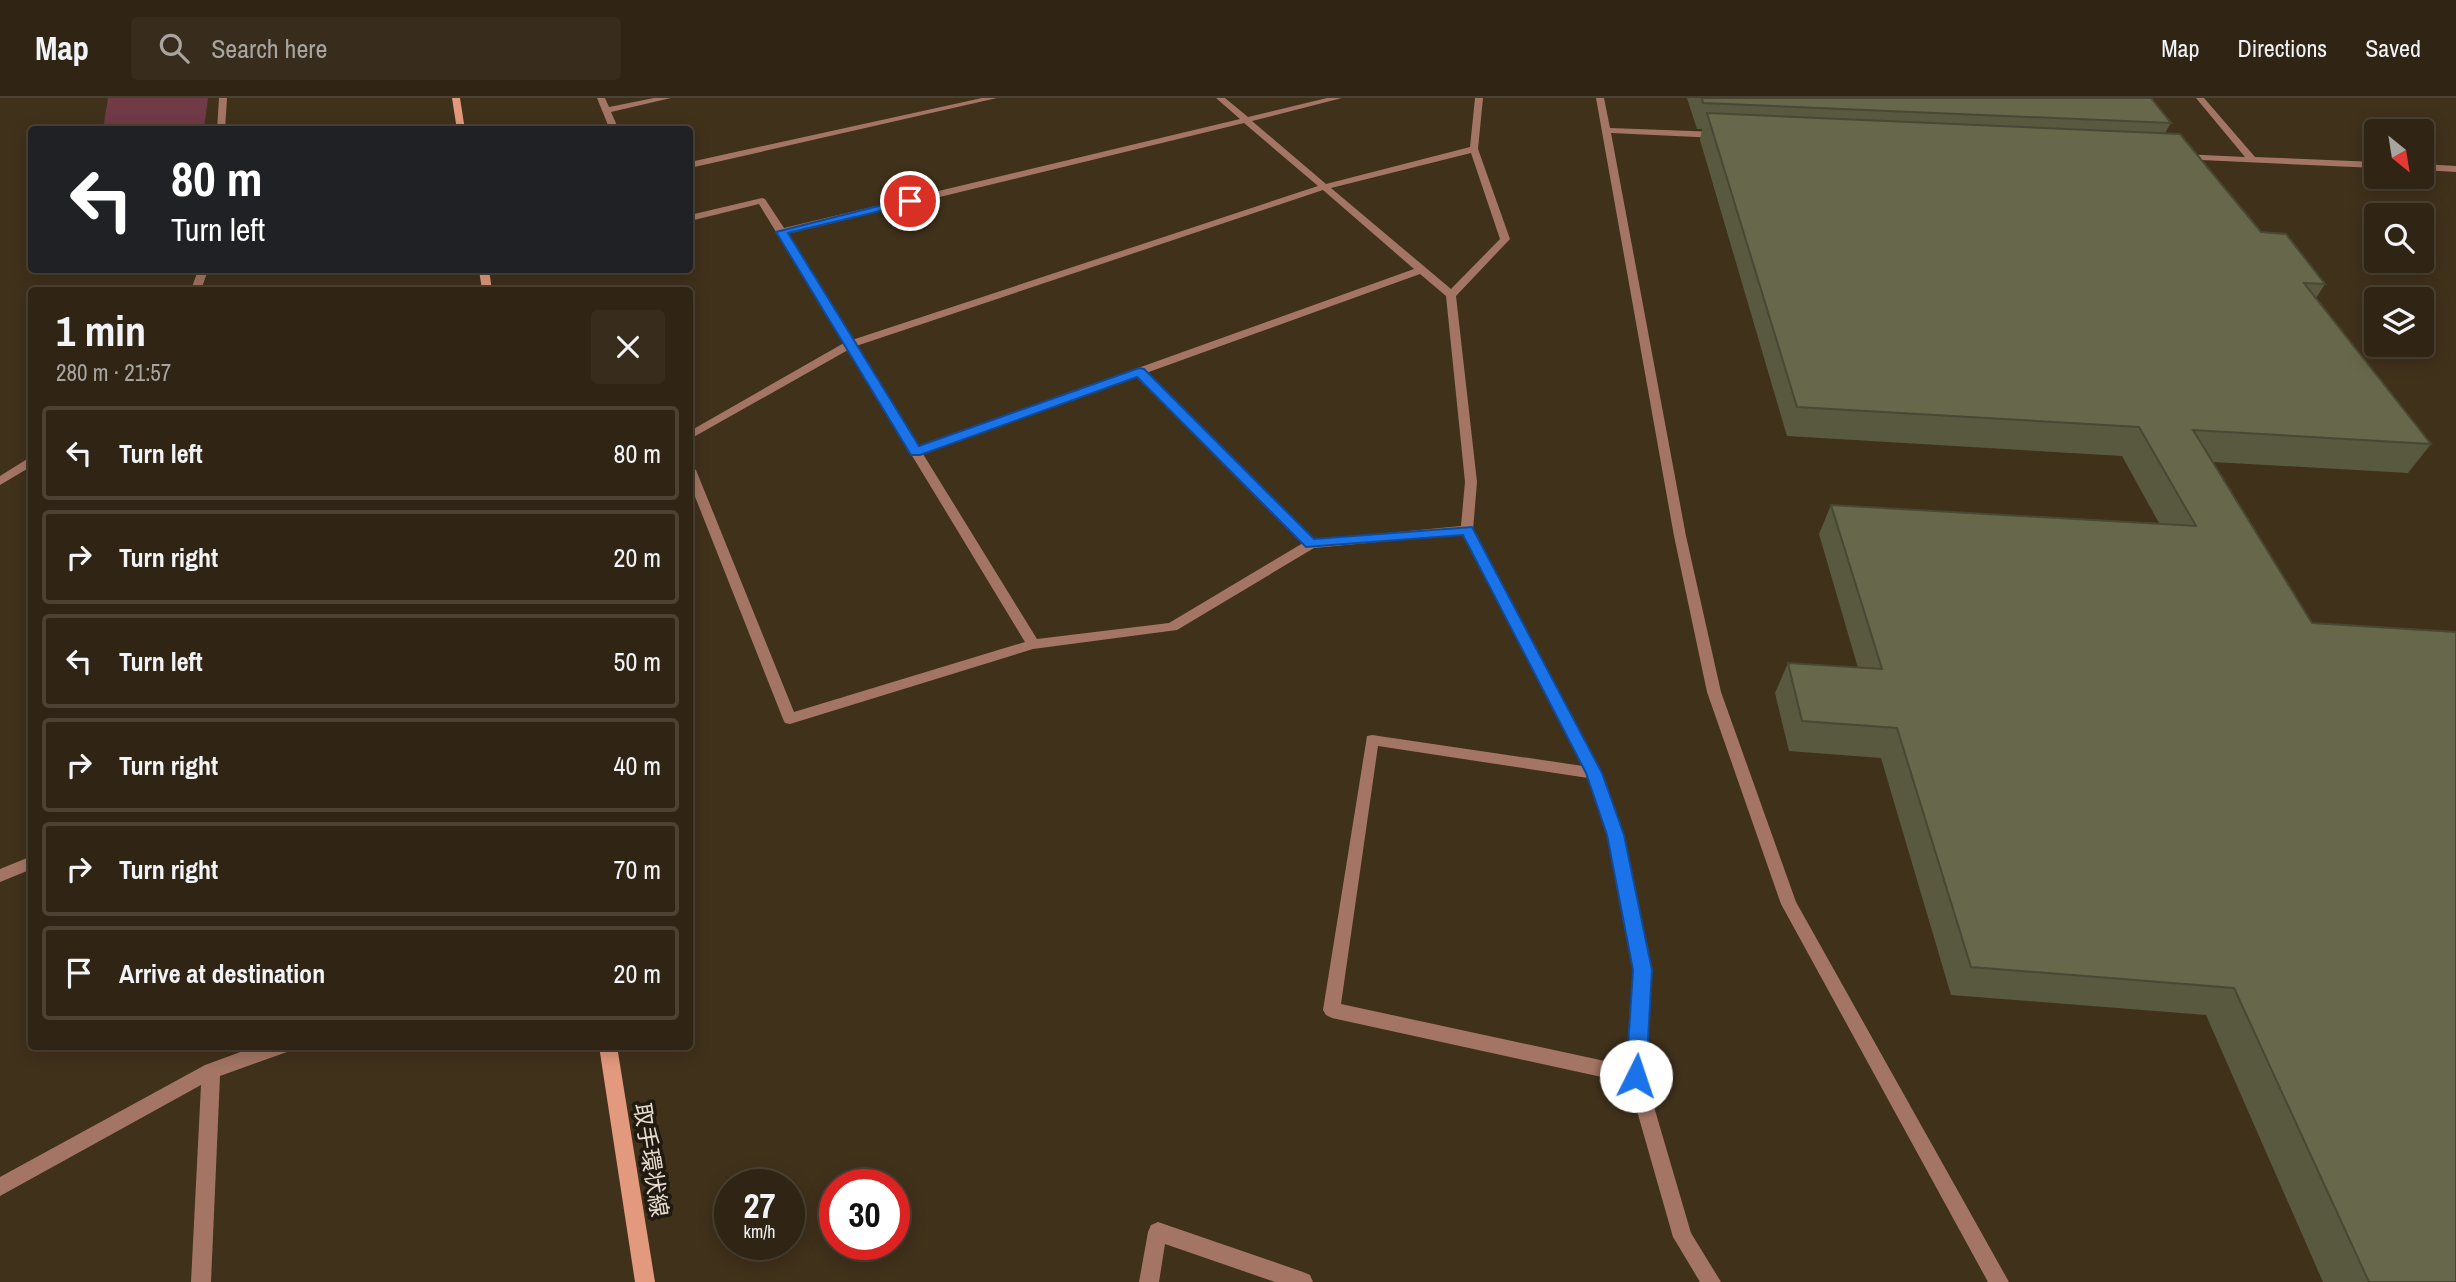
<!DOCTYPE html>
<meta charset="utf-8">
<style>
body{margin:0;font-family:"Archivo Narrow","Noto Sans JP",sans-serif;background:#382d1d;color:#f1f3f6;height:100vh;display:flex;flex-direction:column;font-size:26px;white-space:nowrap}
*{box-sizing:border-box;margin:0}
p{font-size:23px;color:#a8a5a0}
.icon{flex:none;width:38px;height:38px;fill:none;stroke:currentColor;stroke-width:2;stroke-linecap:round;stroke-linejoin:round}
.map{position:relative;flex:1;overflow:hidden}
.side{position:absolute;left:28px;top:189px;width:665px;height:763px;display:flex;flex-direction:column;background:#302514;border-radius:7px;box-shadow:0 4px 18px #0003,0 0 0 2px #4b4234}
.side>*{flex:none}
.hud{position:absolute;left:28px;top:28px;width:665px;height:147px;border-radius:7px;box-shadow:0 4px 18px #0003,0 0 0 2px #4b4234;background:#202124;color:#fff;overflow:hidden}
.needle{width:46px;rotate:150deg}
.controls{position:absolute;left:2364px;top:21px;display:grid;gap:14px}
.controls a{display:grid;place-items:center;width:70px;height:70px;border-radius:7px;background:#302514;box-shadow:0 4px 18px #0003,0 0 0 2px #4b4234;font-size:35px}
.speed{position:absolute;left:714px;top:1071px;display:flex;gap:14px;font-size:35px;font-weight:700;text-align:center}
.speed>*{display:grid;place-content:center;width:91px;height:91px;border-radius:50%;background:#302514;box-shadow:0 4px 18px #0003,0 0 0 2px #4b4234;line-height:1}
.speed small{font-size:18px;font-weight:400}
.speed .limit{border:10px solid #d22;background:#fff;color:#111}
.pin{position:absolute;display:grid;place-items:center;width:60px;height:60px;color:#fff;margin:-30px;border:4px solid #fff;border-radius:50%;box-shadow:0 2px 7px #0007}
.me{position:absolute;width:77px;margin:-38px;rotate:4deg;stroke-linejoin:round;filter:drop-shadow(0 0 5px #0008)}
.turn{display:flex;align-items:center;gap:24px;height:147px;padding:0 28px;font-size:32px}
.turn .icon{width:91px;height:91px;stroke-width:2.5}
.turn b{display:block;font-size:49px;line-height:60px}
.round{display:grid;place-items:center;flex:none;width:74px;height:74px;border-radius:7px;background:#382d1d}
.summary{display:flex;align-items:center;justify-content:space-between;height:119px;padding:0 28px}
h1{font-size:42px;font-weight:800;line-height:52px}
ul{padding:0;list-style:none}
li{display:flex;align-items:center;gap:21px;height:94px;margin:0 14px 10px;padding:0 14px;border:4px solid #4b4234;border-radius:7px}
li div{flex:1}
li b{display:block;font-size:26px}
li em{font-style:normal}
header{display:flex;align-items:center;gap:42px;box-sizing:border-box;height:98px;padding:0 35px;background:#302514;border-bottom:2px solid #4b4234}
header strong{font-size:33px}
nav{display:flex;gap:38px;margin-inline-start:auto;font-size:24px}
.search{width:490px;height:63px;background:#382d1d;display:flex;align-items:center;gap:18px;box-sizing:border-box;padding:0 24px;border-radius:7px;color:#a8a5a0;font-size:26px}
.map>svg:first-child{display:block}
.green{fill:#703a46}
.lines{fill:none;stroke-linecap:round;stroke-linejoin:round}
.lane{fill:#a47564;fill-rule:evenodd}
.street{fill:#a47564;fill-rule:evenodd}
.secondary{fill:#e3997e;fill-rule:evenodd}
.wall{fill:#595940}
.building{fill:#67674b;stroke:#484834;stroke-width:2}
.route{fill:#1a73e8;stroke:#114b97;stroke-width:2}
.labels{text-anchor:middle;stroke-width:7;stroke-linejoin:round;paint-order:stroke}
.near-street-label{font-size:23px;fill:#e6dbce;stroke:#211a10}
</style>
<header>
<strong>Map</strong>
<div class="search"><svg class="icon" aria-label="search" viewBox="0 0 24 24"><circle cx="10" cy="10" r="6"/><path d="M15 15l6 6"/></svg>Search here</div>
<nav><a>Map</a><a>Directions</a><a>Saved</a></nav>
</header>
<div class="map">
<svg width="2456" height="1184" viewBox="0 0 2456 1184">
<rect width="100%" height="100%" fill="#40311b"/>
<path class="green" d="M 108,0 L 208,0 L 204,31 L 103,31 Z"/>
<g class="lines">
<path class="lane" d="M 219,0 L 227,0 L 225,32 L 217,32 Z
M 1596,0 L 1604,0 L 1610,30 L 1718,34 L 1722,37 L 1718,40 L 1611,35 L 1686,438 L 1721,594 L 1796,804 L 2009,1184 L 1988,1184 L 1781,806 L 1707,594 L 1674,438 Z
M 2196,0 L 2204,0 L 2255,59 L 2376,64 L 2376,70 L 2179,61 L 2177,59 L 2182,56 L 2245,59 Z
M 2422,66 L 2456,68 L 2456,74 L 2422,72 Z
M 198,172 L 208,172 L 201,192 L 191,192 Z
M 32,358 L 32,368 L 0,387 L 0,378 Z"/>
<path class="street" d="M 597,0 L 605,0 L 609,9 L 654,0 L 671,0 L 611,14 L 619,32 L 610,32 Z
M 982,0 L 997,0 L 690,70 L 690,64 Z
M 1216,0 L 1225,0 L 1248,19 L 1327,0 L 1342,0 L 1252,23 L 1326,86 L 1470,49 L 1475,0 L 1483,0 L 1478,51 L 1510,141 L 1456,198 L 1477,384 L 1473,432 L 1601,675 L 1624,737 L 1651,872 L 1645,978 L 1691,1135 L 1721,1184 L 1700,1184 L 1673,1139 L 1629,985 L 1332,920 L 1326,917 L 1323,912 L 1367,638 L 1372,637 L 1583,668 L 1463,436 L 1314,450 L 1177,532 L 1033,551 L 790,626 L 785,625 L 783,621 L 690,386 L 690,368 L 696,372 L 794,614 L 1025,544 L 848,252 L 690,341 L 690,333 L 844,245 L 759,106 L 690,123 L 690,117 L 762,100 L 765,101 L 784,130 L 1240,21 ZM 1244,25 L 1318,88 L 852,242 L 787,136 ZM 1471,55 L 1500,141 L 1451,191 L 1331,90 ZM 1323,92 L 1414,171 L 918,349 L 856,248 ZM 1420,176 L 1446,198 L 1465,384 L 1461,428 L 1314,442 L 1146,275 ZM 1137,278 L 1303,445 L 1169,525 L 1037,541 L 923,356 ZM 1378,648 L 1588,680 L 1608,737 L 1635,872 L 1628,968 L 1341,906 Z
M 32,758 L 32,771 L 0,784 L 0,771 Z
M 257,948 L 289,948 L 287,954 L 220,978 L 211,1184 L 191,1184 L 201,987 L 0,1098 L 0,1079 L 205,967 Z
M 1158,1124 L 1303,1174 L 1310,1177 L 1313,1184 L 1275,1184 L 1165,1146 L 1159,1184 L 1139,1184 L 1148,1134 L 1151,1127 Z"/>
<path class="secondary" d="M 452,0 L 460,0 L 465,32 L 457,32 Z
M 479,172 L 489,172 L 492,192 L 482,192 Z
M 599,948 L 617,948 L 655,1184 L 635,1184 Z"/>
</g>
<path class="wall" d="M 1687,0 L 2151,0 L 2171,25 L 2165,35 L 2261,134 L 2325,186 L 2316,200 L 2431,346 L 2408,375 L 2213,364 L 2456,1184 L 2323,1184 L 2206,917 L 1951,897 L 1881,660 L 1789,653 L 1775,595 L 1788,565 L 1858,570 L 1819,436 L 1831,407 L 2159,425 L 2122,358 L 1787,338 L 1700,42 L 1702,31 L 1697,31 Z"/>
<path class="building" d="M 1702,0 L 2151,0 L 2171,25 L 1703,5 Z
M 1707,15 L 2180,36 L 2261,134 L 2286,136 L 2325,186 L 2304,185 L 2431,346 L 2193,332 L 2312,525 L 2456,534 L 2456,1184 L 2369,1184 L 2234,890 L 1971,869 L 1897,630 L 1802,623 L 1788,565 L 1882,571 L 1831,407 L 2196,428 L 2139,329 L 1797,309 Z"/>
<path class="route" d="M 910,100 L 914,100 L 914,105 L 788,135 L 919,348 L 1139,270 L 1144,271 L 1314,441 L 1472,429 L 1602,675 L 1624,737 L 1652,872 L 1646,978 L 1643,985 L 1636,987 L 1629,985 L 1626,978 L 1633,872 L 1607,737 L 1586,675 L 1463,437 L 1306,449 L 1137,279 L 920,357 L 911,357 L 776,134 Z"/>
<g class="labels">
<g class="near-street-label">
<text transform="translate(651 1062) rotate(81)" y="8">取手環状線</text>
</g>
</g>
</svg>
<div class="controls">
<a><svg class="needle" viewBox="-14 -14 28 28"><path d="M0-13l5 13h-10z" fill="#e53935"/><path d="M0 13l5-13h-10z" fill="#a8a5a0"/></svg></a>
<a><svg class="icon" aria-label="search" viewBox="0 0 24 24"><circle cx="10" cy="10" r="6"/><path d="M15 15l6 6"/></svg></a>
<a><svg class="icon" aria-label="layers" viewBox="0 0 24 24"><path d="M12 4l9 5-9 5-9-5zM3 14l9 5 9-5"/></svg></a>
</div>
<div class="speed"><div>27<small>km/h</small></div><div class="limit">30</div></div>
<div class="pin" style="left:910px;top:103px;background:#d93025"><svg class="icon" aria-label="arrive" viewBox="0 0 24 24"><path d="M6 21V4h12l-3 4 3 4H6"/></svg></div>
<svg class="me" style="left:1636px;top:978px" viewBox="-20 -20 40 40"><circle r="19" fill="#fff"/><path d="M0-13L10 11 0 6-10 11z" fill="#1a73e8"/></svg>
<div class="hud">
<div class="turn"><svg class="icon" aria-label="left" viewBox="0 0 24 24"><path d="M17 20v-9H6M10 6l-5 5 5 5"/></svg><div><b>80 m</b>Turn left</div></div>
</div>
<section class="side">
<div class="summary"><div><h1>1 min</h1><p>280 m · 21:57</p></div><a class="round"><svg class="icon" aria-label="close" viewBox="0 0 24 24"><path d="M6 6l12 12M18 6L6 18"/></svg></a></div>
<ul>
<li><svg class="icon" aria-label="left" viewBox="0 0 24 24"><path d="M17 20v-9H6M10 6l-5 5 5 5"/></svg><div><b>Turn left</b></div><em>80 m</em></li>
<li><svg class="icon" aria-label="right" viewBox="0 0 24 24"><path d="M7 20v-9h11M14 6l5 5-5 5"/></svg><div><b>Turn right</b></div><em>20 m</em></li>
<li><svg class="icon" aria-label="left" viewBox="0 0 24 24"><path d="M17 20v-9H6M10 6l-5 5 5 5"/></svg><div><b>Turn left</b></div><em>50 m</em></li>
<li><svg class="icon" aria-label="right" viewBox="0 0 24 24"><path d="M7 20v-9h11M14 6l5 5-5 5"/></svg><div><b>Turn right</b></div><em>40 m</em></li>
<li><svg class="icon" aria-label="right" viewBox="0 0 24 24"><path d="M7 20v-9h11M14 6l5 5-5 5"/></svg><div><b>Turn right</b></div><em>70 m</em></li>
<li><svg class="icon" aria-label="arrive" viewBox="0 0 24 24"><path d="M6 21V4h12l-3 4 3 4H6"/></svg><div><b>Arrive at destination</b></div><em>20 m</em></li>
</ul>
</section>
</div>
